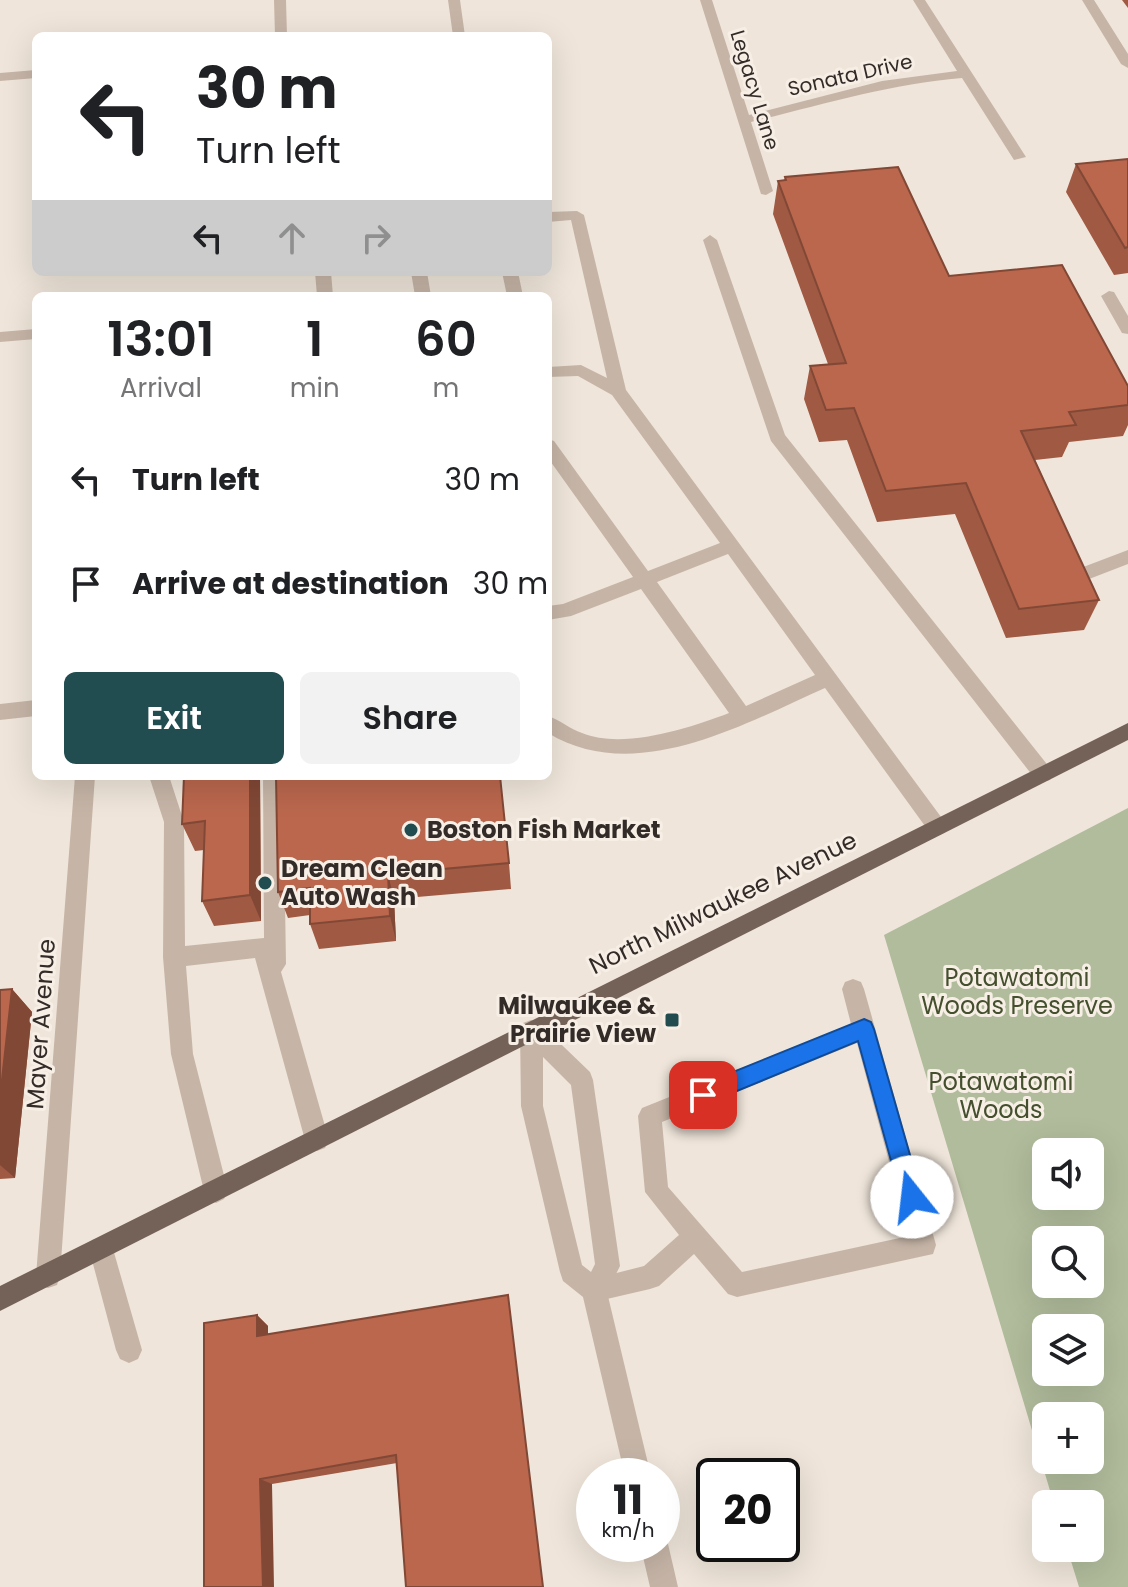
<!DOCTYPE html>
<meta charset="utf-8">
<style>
body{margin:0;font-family:Poppins,sans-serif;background:#f2f2f2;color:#202124;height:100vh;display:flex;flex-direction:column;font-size:30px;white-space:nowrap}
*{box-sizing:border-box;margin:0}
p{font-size:26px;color:#757577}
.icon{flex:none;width:44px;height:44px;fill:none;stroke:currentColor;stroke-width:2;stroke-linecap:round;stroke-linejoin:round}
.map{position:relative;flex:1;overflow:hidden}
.panel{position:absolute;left:32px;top:292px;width:520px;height:488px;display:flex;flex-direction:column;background:#fff;border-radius:12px;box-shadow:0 8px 32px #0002}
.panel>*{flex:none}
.hud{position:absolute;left:32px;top:32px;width:520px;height:244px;border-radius:12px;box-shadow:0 8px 32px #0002;background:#fff;color:#202124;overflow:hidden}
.tools{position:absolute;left:1032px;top:1138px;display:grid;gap:16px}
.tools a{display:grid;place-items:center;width:72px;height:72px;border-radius:12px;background:#fff;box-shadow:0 8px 32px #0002;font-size:40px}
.speed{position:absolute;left:576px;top:1458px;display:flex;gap:16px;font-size:40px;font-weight:700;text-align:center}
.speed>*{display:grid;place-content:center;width:104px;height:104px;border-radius:50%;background:#fff;box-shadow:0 8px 32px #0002;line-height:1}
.speed small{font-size:20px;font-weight:400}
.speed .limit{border:4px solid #111;border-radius:12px;background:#fff;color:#111}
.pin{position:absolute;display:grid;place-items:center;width:68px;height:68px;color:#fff;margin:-34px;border-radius:16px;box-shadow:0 4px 12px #0006}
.me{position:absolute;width:88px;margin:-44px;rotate:344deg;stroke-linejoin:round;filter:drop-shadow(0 0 6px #0008)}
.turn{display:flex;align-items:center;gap:28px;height:168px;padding:0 32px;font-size:36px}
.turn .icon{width:104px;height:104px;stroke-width:2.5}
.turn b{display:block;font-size:56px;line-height:68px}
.lanes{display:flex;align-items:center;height:76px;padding:0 32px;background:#0003;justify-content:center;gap:40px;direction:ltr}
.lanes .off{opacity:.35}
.eta{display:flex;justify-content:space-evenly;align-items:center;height:136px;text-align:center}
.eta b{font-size:48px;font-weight:600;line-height:56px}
.button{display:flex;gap:16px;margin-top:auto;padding:16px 32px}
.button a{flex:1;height:92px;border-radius:12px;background:#214d50;color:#fff;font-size:32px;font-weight:600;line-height:92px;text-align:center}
.button a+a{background:#f2f2f2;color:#202124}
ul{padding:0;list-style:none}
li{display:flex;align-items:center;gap:24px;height:104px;padding:0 32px}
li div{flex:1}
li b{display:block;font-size:30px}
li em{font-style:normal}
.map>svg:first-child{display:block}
.green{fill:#b1bc9c;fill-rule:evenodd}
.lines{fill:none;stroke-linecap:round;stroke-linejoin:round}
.service{fill:#c6b5a7;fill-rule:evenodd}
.minor{fill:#c6b5a7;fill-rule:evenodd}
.primary{fill:#746259;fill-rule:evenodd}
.wall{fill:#a05942}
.shaded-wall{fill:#824836}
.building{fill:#ba674d;stroke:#824836;stroke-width:2}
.route{fill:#1a73e8;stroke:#114b97;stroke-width:2}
.poi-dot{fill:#214d50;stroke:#f7efe6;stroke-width:3}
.labels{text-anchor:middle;stroke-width:6;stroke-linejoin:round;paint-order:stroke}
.far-street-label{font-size:20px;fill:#332b27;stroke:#f7efe6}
.poi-label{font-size:24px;font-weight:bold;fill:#332b27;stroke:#f7efe6;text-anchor:start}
.street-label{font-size:24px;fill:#332b27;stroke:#f7efe6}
.park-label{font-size:24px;fill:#434f2d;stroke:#f7efe6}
</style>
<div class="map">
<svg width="1128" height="1587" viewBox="0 0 1128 1587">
<rect width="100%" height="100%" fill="#efe5da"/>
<path class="green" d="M 1128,808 L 1128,1587 L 1079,1587 L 1067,1548 L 1090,1548 L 1090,1504 L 1054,1504 L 884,935 ZM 1046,1152 L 1090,1152 L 1090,1196 L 1046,1196 ZM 1046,1240 L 1090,1240 L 1090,1284 L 1046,1284 ZM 1046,1328 L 1090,1328 L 1090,1372 L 1046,1372 ZM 1046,1416 L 1090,1416 L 1090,1460 L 1046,1460 Z"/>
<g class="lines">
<path class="service" d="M 274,0 L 286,0 L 287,36 L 275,36 Z
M 448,0 L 460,0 L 465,36 L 453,36 Z
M 1082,0 L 1094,0 L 1128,54 L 1128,68 L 1121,64 Z
M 577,211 L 584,215 L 626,390 L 944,821 L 947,827 L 944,833 L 937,836 L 930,833 L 825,688 C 742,725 635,786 548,733 L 548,716 C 560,720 570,729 582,733 C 623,750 690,728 729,713 L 641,589 L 571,616 L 548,620 L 548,606 L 563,604 L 633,577 L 548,458 L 548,439 L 554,441 L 648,571 L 720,543 L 612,395 L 578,376 L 548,377 L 548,367 L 581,365 L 607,378 L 571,220 L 548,222 L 548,212 ZM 728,554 L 815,675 L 746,706 L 657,582 Z
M 710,235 L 717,240 L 785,435 L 1050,768 L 1053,774 L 1050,780 L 1043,782 L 1036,780 L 771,441 L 703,240 Z
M 315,272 L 331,272 L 333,296 L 317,296 Z
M 411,272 L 427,272 L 431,296 L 415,296 Z
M 502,272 L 518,272 L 523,296 L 507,296 Z
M 1109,291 L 1114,292 L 1128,316 L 1128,334 L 1122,333 L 1101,296 Z
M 1128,550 L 1128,564 L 1084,581 L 1075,574 L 1078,569 Z
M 149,776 L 169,776 L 184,822 L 185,946 L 264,938 L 263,776 L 283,776 L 286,964 L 281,972 L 329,1140 L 325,1148 L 317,1151 L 309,1148 L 305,1140 L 255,958 L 186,966 L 193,1054 L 228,1191 L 224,1199 L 216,1203 L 208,1199 L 204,1191 L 171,1054 L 163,957 L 164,822 Z
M 853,979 L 861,982 L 864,989 L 936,1245 L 933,1254 L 737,1297 L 728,1294 L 694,1254 L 659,1286 L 650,1289 L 594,1302 L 585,1299 L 582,1290 L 585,1281 L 644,1266 L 679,1235 L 645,1192 L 638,1116 L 642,1108 L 851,1024 L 842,989 L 845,982 ZM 857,1043 L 909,1236 L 742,1272 L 668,1187 L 662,1122 Z
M 101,1237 L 110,1240 L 113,1249 L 142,1350 L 138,1359 L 129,1363 L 120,1359 L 116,1350 L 89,1249 L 92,1240 Z"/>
<path class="minor" d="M 700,0 L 712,0 L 749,115 L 882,81 L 957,71 L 913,0 L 925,0 L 1026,157 L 1014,160 L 962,78 C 890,84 821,105 751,122 L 773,191 L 766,195 L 761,194 Z
M 36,70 L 36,78 L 0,81 L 0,73 Z
M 36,329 L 36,339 L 0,342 L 0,332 Z
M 36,700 L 36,716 L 0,720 L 0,704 Z
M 75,776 L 95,776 L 60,1276 L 57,1285 L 48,1288 L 39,1285 L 36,1276 Z
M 531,1020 L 539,1023 L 590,1072 L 593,1080 L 620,1266 L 607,1292 L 651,1476 L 625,1476 L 583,1297 L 563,1281 L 560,1272 L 521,1106 L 520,1030 L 523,1023 ZM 543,1057 L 571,1085 L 595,1264 L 591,1272 L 582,1265 L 543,1106 Z
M 662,1534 L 668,1544 L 678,1587 L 650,1587 L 640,1544 L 662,1544 Z"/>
<path class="primary" d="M 1128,723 L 1128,740 L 0,1311 L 0,1286 Z"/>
</g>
<path class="wall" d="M 1122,0 L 1128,0 L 1128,8 Z
M 1128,159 L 1128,273 L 1114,275 L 1066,192 L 1076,164 Z
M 785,177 L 1128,386 L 1128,425 L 1123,436 L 1069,442 L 1062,457 L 1035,460 L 1099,600 L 1084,630 L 1006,638 L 955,514 L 877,522 L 847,440 L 819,442 L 804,399 L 810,366 L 828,364 L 773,214 L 778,181 L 784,181 Z
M 260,776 L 261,921 L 214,926 L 202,901 L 204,850 L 195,851 L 182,824 Z
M 276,776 L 509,863 L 511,889 L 394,899 L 396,941 L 319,949 L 310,924 L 310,915 L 288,918 L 278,892 Z
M 12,989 L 32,1012 L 15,1178 L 0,1179 L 0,990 Z
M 508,1295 L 397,1463 L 272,1484 L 204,1587 L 257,1315 L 268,1326 L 268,1335 Z"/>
<path class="shaded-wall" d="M 250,776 L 260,776 L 261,921 L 250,895 Z
M 388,874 L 394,899 L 396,941 L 390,916 Z
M 12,989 L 32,1012 L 15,1178 L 0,1165 L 0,1098 Z
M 257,1315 L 268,1326 L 268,1347 L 257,1336 Z
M 260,1479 L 272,1484 L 274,1587 L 263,1587 Z"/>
<path class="building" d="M 1128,159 L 1128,247 L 1125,248 L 1076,164 Z
M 898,167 L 949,276 L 1062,265 L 1128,386 L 1128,405 L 1069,412 L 1076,425 L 1021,431 L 1099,600 L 1019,609 L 966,483 L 886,491 L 854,408 L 826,410 L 810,366 L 846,363 L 778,181 L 786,180 L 785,177 Z
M 184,776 L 250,776 L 250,895 L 202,901 L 205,821 L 182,824 Z
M 276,776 L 500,776 L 509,863 L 388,874 L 390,916 L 310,924 L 310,888 L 278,892 Z
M 12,989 L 0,1098 L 0,990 Z
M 508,1295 L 543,1587 L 406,1587 L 396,1455 L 260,1479 L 263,1587 L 204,1587 L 204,1323 L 257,1315 L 257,1336 Z"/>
<path class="route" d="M 864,1019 L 871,1022 L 874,1029 L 922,1197 L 919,1204 L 912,1208 L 904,1204 L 901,1197 L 858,1041 L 703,1105 L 696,1102 L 693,1095 L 696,1087 Z"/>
<g class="poi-dot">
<circle cx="411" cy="830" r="8"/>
<circle cx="265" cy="883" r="8"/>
<rect x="664" y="1012" width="16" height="16" rx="4"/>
</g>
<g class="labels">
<g class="far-street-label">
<text transform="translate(850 75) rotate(-13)" y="7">Sonata Drive</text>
<text transform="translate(755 90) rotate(73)" y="7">Legacy Lane</text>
</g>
<g class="poi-label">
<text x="427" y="838">Boston Fish Market</text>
<text x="281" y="877">Dream Clean<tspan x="281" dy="28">Auto Wash</tspan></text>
<text x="656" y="1014" text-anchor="end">Milwaukee &amp;<tspan x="656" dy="28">Prairie View</tspan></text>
</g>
<g class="street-label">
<text transform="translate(723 903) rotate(-26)" y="8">North Milwaukee Avenue</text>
<text transform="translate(41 1024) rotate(-86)" y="8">Mayer Avenue</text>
</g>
<g class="park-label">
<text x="1017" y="986">Potawatomi<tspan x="1017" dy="28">Woods Preserve</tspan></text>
<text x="1001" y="1090">Potawatomi<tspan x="1001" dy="28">Woods</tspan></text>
</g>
</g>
</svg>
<div class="tools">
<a><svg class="icon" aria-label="sound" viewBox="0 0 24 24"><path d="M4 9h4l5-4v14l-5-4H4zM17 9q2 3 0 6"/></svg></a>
<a><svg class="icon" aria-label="search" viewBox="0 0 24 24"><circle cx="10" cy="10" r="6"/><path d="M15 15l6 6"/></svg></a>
<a><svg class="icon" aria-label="layers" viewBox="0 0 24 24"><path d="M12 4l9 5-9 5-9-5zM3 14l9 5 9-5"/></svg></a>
<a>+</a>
<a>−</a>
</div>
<div class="speed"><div>11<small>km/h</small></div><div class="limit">20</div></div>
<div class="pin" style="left:703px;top:1095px;background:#d93025"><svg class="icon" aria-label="arrive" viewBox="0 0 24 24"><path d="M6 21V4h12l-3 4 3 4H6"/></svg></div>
<svg class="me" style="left:912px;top:1197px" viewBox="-20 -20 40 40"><circle r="19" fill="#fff"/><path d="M0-13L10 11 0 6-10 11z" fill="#1a73e8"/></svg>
<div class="hud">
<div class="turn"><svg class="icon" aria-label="left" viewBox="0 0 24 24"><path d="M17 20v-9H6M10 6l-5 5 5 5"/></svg><div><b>30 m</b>Turn left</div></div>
<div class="lanes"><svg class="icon" aria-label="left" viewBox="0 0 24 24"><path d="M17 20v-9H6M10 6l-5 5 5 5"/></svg><svg class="icon off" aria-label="ahead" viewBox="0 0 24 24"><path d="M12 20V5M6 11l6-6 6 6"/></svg><svg class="icon off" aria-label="right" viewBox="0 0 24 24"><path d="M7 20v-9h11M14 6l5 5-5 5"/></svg></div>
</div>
<section class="panel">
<div class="eta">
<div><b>13:01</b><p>Arrival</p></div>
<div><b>1</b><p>min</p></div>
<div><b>60</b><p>m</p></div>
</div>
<ul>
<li><svg class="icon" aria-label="left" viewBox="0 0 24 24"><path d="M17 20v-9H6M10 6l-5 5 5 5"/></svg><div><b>Turn left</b></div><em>30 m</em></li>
<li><svg class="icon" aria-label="arrive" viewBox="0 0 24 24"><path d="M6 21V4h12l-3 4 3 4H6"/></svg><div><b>Arrive at destination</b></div><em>30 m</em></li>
</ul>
<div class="button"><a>Exit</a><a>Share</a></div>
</section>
</div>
